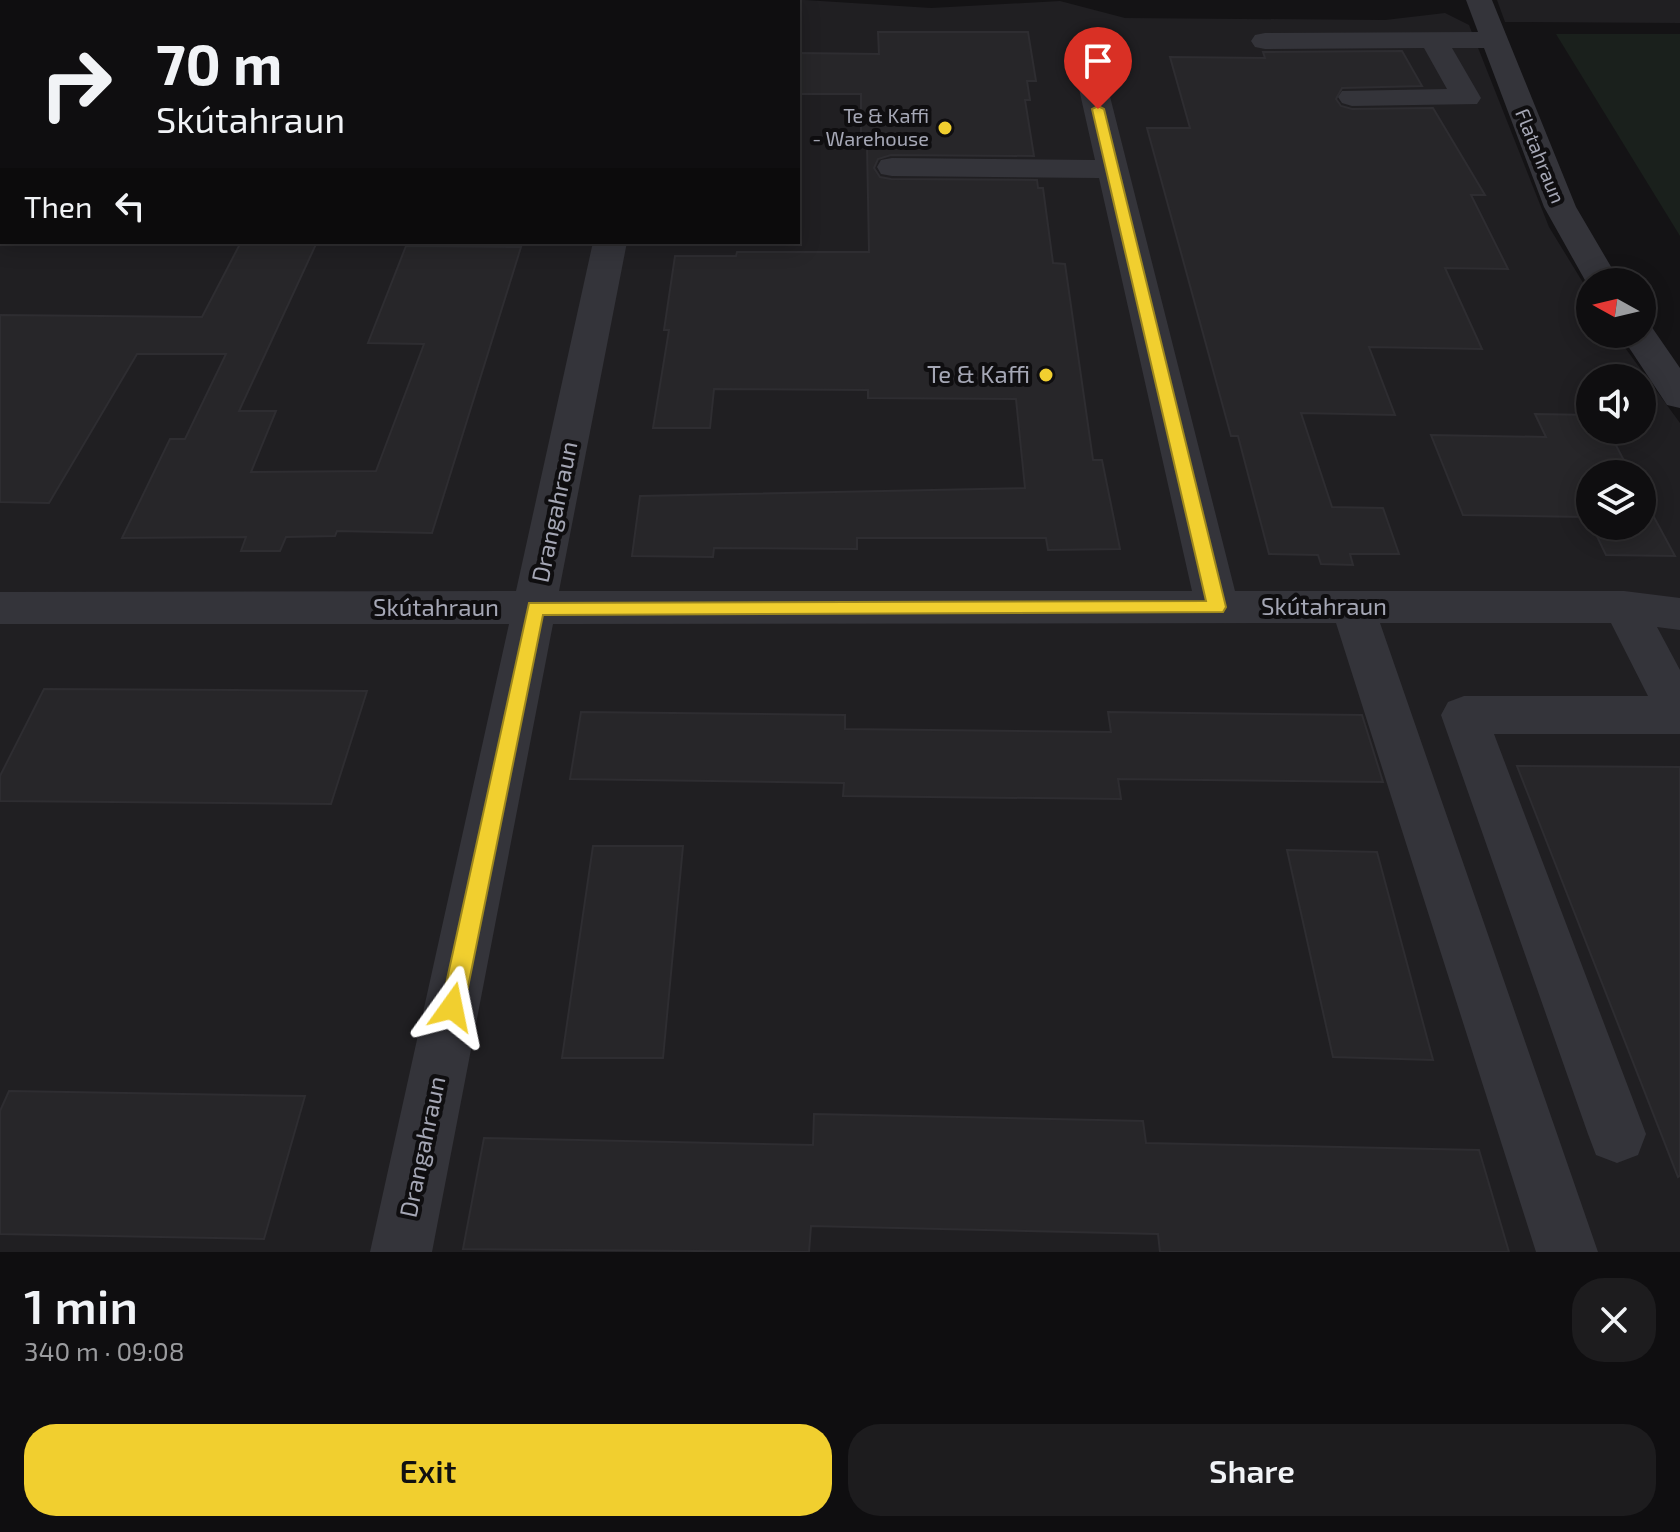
<!DOCTYPE html>
<meta charset="utf-8">
<style>
body{margin:0;font-family:"Exo 2",sans-serif;background:#1d1c1e;color:#f1f3f6;height:100vh;display:flex;flex-direction:column;font-size:30px;white-space:nowrap}
*{box-sizing:border-box;margin:0}
p{font-size:26px;color:#9b9c9f}
.icon{flex:none;width:44px;height:44px;fill:none;stroke:currentColor;stroke-width:2;stroke-linecap:round;stroke-linejoin:round}
.map{position:relative;height:1252px;overflow:hidden}
.details{display:flex;flex-direction:column;background:#0f0e10;flex:1}
.details>*{flex:none}
.guide{position:absolute;left:0px;top:0px;width:800px;height:244px;box-shadow:0 4px 20px #0003,0 0 0 2px #2f2e30;background:#0f0e10;color:#f1f3f6;overflow:hidden}
.needle{width:52px;rotate:278deg}
.controls{position:absolute;left:1576px;top:268px;display:grid;gap:16px}
.controls a{display:grid;place-items:center;width:80px;height:80px;border-radius:50%;background:#0f0e10;box-shadow:0 4px 20px #0003,0 0 0 2px #2f2e30;font-size:40px}
.pin{position:absolute;display:grid;place-items:center;width:68px;height:68px;color:#fff;margin:-82px -34px;border-radius:50% 50% 50% 0;rotate:-45deg;box-shadow:0 0 8px #0007}
.pin .icon{rotate:45deg}
.me{position:absolute;width:88px;margin:-44px;rotate:12deg;stroke-linejoin:round;filter:drop-shadow(0 0 6px #0008)}
.turn{display:flex;align-items:center;gap:28px;height:168px;padding:0 24px;font-size:36px}
.turn .icon{width:104px;height:104px;stroke-width:2.5}
.turn b{display:block;font-size:56px;line-height:68px}
.then{display:flex;align-items:center;height:76px;padding:0 24px;background:#0003;gap:16px;font-size:30px}
.round{display:grid;place-items:center;flex:none;width:84px;height:84px;border-radius:32px;background:#1d1c1e}
.summary{display:flex;align-items:center;justify-content:space-between;height:136px;padding:0 24px}
h1{font-size:48px;font-weight:600;line-height:60px}
.cta{display:flex;gap:16px;margin-top:auto;padding:16px 24px}
.cta a{flex:1;height:92px;border-radius:32px;background:#f1cf2f;color:#111;font-size:32px;font-weight:600;line-height:92px;text-align:center}
.cta a+a{background:#1d1c1e;color:#f1f3f6}
.map>svg:first-child{display:block}
.built{fill:#201f22;fill-rule:evenodd}
.green{fill:#1a201c}
.building{fill:#272629;stroke:#2e2d31;stroke-width:2}
.lines{fill:none;stroke-linecap:round;stroke-linejoin:round}
.path{stroke:#3a3b41;stroke-width:3;stroke-dasharray:3 4;stroke-linecap:butt}
.minor{fill:#34343a;fill-rule:evenodd}
.route{fill:#f1cf2f;stroke:#9d871f;stroke-width:2}
.poi-dot{fill:#f1cf2f;stroke:#0f0e10;stroke-width:3}
.labels{text-anchor:middle;stroke-width:8;stroke-linejoin:round;paint-order:stroke}
.far-poi-label{font-size:20px;fill:#a5a7b5;stroke:#0f0e10;text-anchor:end}
.far-street-label{font-size:20px;fill:#a5a7b5;stroke:#0f0e10}
.poi-label{font-size:24px;fill:#a5a7b5;stroke:#0f0e10;text-anchor:end}
.street-label{font-size:24px;fill:#a5a7b5;stroke:#0f0e10}
</style>
<div class="map">
<svg width="1680" height="1252" viewBox="0 0 1680 1252">
<rect width="100%" height="100%" fill="#141315"/>
<path class="built" d="M 0,0 L 805,0 L 931,8 L 1060,1 L 1125,18 L 1385,20 L 1445,13 L 1469,25 L 1549,227 L 1590,294 L 1590,334 L 1615,334 L 1680,423 L 1680,1252 L 0,1252 ZM 2,2 L 798,2 L 798,242 L 2,242 ZM 1590,378 L 1642,378 L 1642,430 L 1590,430 ZM 1590,474 L 1642,474 L 1642,526 L 1590,526 Z
M 1497,0 L 1680,0 L 1680,23 L 1505,22 Z"/>
<path class="green" d="M 1556,34 L 1680,34 L 1680,236 Z"/>
<path class="building" d="M 878,32 L 1028,32 L 1036,81 L 1027,81 L 1030,100 L 1025,100 L 1034,156 L 891,155 L 878,159 L 874,168 L 880,177 L 891,179 L 1037,180 L 1038,188 L 1043,188 L 1053,263 L 1065,264 L 1093,460 L 1102,460 L 1120,549 L 1048,550 L 1046,538 L 857,538 L 857,549 L 714,548 L 713,557 L 632,556 L 640,496 L 1025,488 L 1016,399 L 868,398 L 868,390 L 714,389 L 710,428 L 653,428 L 669,330 L 664,330 L 675,256 L 736,256 L 737,252 L 869,252 L 867,143 L 861,143 L 861,94 L 798,94 L 798,53 L 879,54 Z
M 1402,51 L 1422,86 L 1342,88 L 1336,99 L 1341,106 L 1352,109 L 1433,108 L 1485,195 L 1471,195 L 1508,269 L 1445,268 L 1482,349 L 1369,347 L 1395,415 L 1301,413 L 1332,507 L 1383,508 L 1399,554 L 1350,554 L 1353,565 L 1321,564 L 1318,555 L 1269,554 L 1238,436 L 1231,436 L 1147,128 L 1190,128 L 1170,57 L 1265,58 L 1263,52 Z
M 241,242 L 317,242 L 239,411 L 276,411 L 251,472 L 376,471 L 424,344 L 368,343 L 406,246 L 521,247 L 432,533 L 337,531 L 335,536 L 286,537 L 280,551 L 241,551 L 246,537 L 122,538 L 170,439 L 185,439 L 226,354 L 137,354 L 49,503 L 0,502 L 0,315 L 202,317 Z
M 1535,414 L 1590,415 L 1590,430 L 1608,430 L 1631,474 L 1590,474 L 1590,521 L 1588,517 L 1463,515 L 1431,435 L 1546,437 Z
M 1642,495 L 1675,556 L 1606,555 L 1592,526 L 1642,526 Z
M 44,689 L 235,690 L 367,691 L 331,804 L 0,801 L 0,776 Z
M 581,712 L 845,715 L 845,729 L 1111,732 L 1108,712 L 1362,715 L 1383,782 L 1118,779 L 1121,799 L 843,796 L 844,783 L 570,779 Z
M 1517,766 L 1680,767 L 1680,1176 L 1678,1177 Z
M 593,846 L 683,846 L 663,1058 L 562,1058 Z
M 1287,850 L 1377,852 L 1433,1060 L 1333,1057 Z
M 9,1091 L 305,1096 L 264,1239 L 0,1234 L 0,1111 Z
M 814,1114 L 1143,1121 L 1146,1143 L 1479,1150 L 1509,1252 L 1160,1252 L 1158,1234 L 811,1226 L 809,1252 L 463,1249 L 484,1138 L 813,1145 Z"/>
<g class="lines">
<path class="path" d="M 1642,283 L 1657,306"/>
<path class="minor" d="M 0,0 L 19,0 L 2,2 L 0,9 Z
M 1466,0 L 1492,0 L 1576,207 L 1620,282 L 1590,282 L 1590,288 L 1586,282 L 1544,207 L 1484,48 L 1452,48 L 1481,98 L 1477,104 L 1352,106 L 1342,103 L 1338,97 L 1342,91 L 1447,89 L 1424,48 L 1265,49 L 1255,47 L 1251,41 L 1255,35 L 1265,33 L 1478,32 Z
M 1084,41 L 1094,43 L 1098,49 L 1235,591 L 1624,591 L 1680,598 L 1680,630 L 1657,627 L 1680,670 L 1680,734 L 1494,734 L 1646,1134 L 1638,1155 L 1617,1163 L 1596,1155 L 1588,1134 L 1441,715 L 1448,702 L 1464,696 L 1648,696 L 1611,623 L 1380,623 L 1598,1252 L 1536,1252 L 1336,623 L 553,624 L 432,1252 L 370,1252 L 509,624 L 0,624 L 0,592 L 516,591 L 593,242 L 627,242 L 559,591 L 1192,591 L 1099,178 L 892,176 L 881,174 L 877,167 L 881,160 L 892,158 L 1095,160 L 1070,49 L 1074,43 Z
M 1642,324 L 1651,326 L 1680,368 L 1680,408 L 1667,405 L 1620,334 L 1642,334 Z"/>
</g>
<path class="route" d="M 1098,106 L 1104,109 L 1226,607 L 1223,612 L 543,615 L 464,1007 L 460,1014 L 452,1017 L 444,1014 L 441,1007 L 529,603 L 1206,601 L 1092,109 Z"/>
<g class="poi-dot">
<circle cx="945" cy="128" r="8"/>
<circle cx="1046" cy="375" r="8"/>
</g>
<g class="labels">
<g class="far-poi-label">
<text x="929" y="123">Te &amp; Kaffi<tspan x="929" dy="23">- Warehouse</tspan></text>
</g>
<g class="far-street-label">
<text transform="translate(1540 156) rotate(68)" y="7">Flatahraun</text>
</g>
<g class="poi-label">
<text x="1030" y="383">Te &amp; Kaffi</text>
</g>
<g class="street-label">
<text transform="translate(555 512) rotate(-78)" y="8">Drangahraun</text>
<text x="1324" y="615">Skútahraun</text>
<text x="436" y="616">Skútahraun</text>
<text transform="translate(423 1147) rotate(-78)" y="8">Drangahraun</text>
</g>
</g>
</svg>
<div class="controls">
<a><svg class="needle" viewBox="-14 -14 28 28"><path d="M0-13l5 13h-10z" fill="#e53935"/><path d="M0 13l5-13h-10z" fill="#9b9c9f"/></svg></a>
<a><svg class="icon" aria-label="sound" viewBox="0 0 24 24"><path d="M4 9h4l5-4v14l-5-4H4zM17 9q2 3 0 6"/></svg></a>
<a><svg class="icon" aria-label="layers" viewBox="0 0 24 24"><path d="M12 4l9 5-9 5-9-5zM3 14l9 5 9-5"/></svg></a>
</div>
<div class="pin" style="left:1098px;top:109px;background:#d93025"><svg class="icon" aria-label="arrive" viewBox="0 0 24 24"><path d="M6 21V4h12l-3 4 3 4H6"/></svg></div>
<svg class="me" style="left:452px;top:1007px" viewBox="-20 -20 40 40"><path d="M0-17L14 15 0 8-14 15z" fill="#f1cf2f" stroke="#fff" stroke-width="4"/></svg>
<div class="guide">
<div class="turn"><svg class="icon" aria-label="right" viewBox="0 0 24 24"><path d="M7 20v-9h11M14 6l5 5-5 5"/></svg><div><b>70 m</b>Skútahraun</div></div>
<div class="then">Then<svg class="icon" aria-label="left" viewBox="0 0 24 24"><path d="M17 20v-9H6M10 6l-5 5 5 5"/></svg></div>
</div>
</div>
<section class="details">
<div class="summary"><div><h1>1 min</h1><p>340 m · 09:08</p></div><a class="round"><svg class="icon" aria-label="close" viewBox="0 0 24 24"><path d="M6 6l12 12M18 6L6 18"/></svg></a></div>
<div class="cta"><a>Exit</a><a>Share</a></div>
</section>
